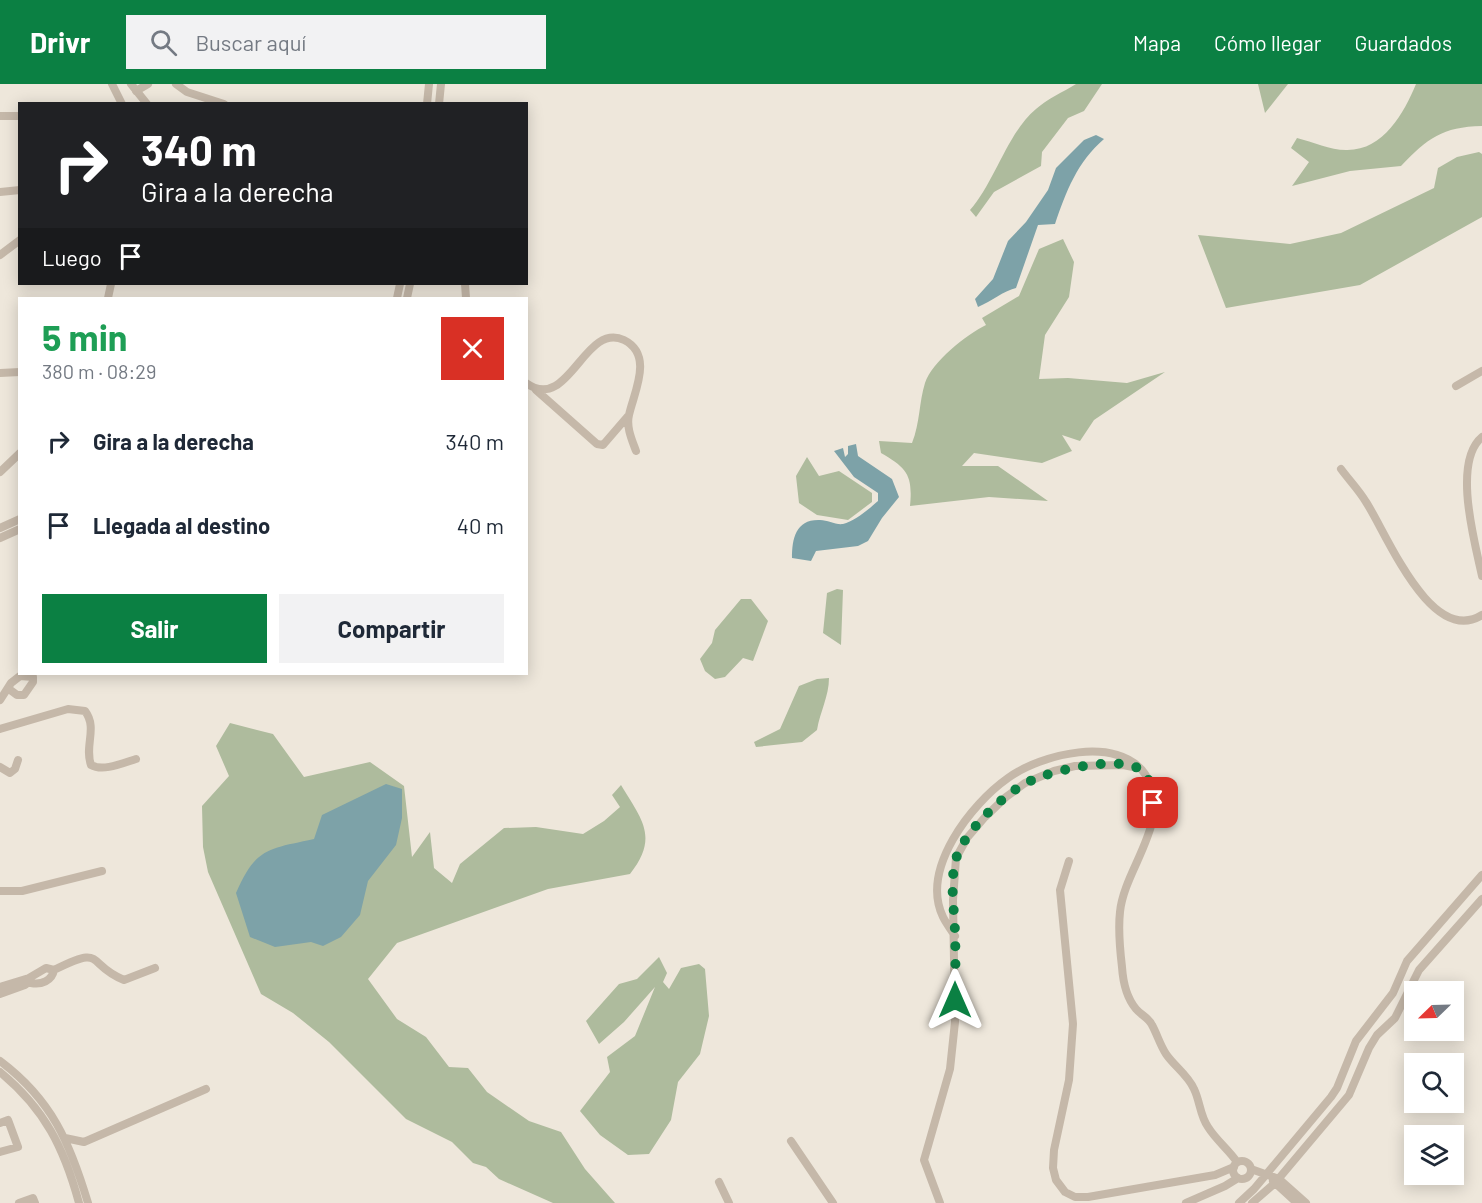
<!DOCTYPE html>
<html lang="es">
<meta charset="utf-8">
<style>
body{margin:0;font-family:Barlow,sans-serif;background:#f2f2f3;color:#1f2937;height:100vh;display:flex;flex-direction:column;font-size:22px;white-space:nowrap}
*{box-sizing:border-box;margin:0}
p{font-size:20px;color:#747a83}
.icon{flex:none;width:33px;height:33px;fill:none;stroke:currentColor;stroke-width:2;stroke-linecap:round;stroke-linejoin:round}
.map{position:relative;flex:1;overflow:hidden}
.side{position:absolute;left:18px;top:213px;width:510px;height:378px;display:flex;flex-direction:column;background:#fff;border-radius:0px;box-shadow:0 3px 15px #0003}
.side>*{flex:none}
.top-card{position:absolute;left:18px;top:18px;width:510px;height:183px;border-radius:0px;box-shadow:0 3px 15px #0003;background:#202124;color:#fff;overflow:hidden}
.needle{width:39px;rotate:247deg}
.buttons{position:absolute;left:1404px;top:897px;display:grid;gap:12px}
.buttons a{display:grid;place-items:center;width:60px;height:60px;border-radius:0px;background:#fff;box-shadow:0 3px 15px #0003;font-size:30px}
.pin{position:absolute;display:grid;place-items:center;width:51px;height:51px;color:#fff;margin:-26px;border-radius:12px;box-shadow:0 3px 9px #0006}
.me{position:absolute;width:66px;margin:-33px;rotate:0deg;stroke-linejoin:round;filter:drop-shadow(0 0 4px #0008)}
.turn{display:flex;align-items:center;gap:21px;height:126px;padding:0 24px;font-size:27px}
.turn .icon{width:78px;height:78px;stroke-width:2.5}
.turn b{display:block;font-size:42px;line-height:51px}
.then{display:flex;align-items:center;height:57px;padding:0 24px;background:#0003;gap:12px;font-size:22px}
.round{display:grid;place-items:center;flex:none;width:63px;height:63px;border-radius:0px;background:#f2f2f3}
.overview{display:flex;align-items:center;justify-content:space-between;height:102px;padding:0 24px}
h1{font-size:36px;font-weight:700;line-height:45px;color:#1e9e55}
.cta{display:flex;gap:12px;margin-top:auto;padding:12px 24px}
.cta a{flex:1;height:69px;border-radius:0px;background:#0b8043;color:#fff;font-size:24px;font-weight:700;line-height:69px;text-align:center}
.cta a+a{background:#f2f2f3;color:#1f2937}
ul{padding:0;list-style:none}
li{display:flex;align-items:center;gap:18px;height:84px;padding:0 24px}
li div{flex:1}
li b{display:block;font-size:22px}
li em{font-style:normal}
header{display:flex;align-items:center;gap:36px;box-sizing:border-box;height:84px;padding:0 30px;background:#0b8043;color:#fff}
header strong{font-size:28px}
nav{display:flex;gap:33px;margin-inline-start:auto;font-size:21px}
.search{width:420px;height:54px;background:#f2f2f3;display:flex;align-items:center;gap:15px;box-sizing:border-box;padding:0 21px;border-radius:0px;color:#747a83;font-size:22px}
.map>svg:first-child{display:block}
.green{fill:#aebb9d}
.water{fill:#7da2a8}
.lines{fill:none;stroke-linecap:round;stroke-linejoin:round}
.minor{stroke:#c5b8a9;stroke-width:8}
.route{stroke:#0b8043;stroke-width:10;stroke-dasharray:0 18}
</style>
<header>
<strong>Drivr</strong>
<div class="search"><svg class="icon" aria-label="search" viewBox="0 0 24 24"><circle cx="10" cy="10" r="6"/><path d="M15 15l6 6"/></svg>Buscar aquí</div>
<nav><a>Mapa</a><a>Cómo llegar</a><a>Guardados</a></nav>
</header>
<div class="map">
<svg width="1482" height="1119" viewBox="0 0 1482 1119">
<rect width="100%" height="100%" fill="#eee7db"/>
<path class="green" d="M 1076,0 L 1102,0 L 1084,27 L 1068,34 L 1042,68 L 1041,82 L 994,108 L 976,133 L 970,126 C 995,98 1007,49 1036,25 C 1047,15 1063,8 1076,0 Z
M 1258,0 L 1288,0 L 1265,29 Z
M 1416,0 L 1482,0 L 1482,42 C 1442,43 1428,54 1401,82 L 1350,87 L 1292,102 L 1309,78 L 1291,64 L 1297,54 C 1313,58 1330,66 1346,66 C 1383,67 1404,29 1416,0 Z
M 1479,68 L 1482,70 L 1482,133 L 1360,201 L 1226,224 L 1198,151 L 1290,160 L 1341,149 L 1434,104 L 1438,84 L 1457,73 Z
M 1063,155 L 1074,178 L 1069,213 L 1045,251 L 1039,295 L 1068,294 L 1127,299 L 1165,288 L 1094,336 L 1080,357 L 1062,351 L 1072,367 L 1042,379 L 974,369 L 962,382 L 998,382 L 1048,417 L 989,413 L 910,422 C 913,391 907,384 881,369 L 879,357 L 912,359 C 920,339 919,318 925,299 C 932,278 967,250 986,241 L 982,234 L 1019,212 L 1039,165 Z
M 807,373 L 819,392 L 839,387 L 872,409 L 872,418 L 848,436 L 817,431 L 799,419 L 796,392 Z
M 837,505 L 843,506 L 841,561 L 823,549 L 827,509 Z
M 741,515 L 751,515 L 768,537 L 753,577 L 743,574 L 725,593 L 715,595 L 705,587 L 700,575 L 712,559 L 715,546 Z
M 829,594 C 829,612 820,628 817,646 L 802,658 L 756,663 L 754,658 L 780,645 L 799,602 L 817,595 Z
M 230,639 L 273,650 L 304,693 L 370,678 L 404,702 L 412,773 L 430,748 L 434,784 L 452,799 L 460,780 L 504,744 L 536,743 L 583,750 L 604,737 L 620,723 L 612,711 L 621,701 C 642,736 659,753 630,790 L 548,805 L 397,859 L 368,895 L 397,935 L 426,953 L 449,983 L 468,984 L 487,1008 L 529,1037 L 561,1048 L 585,1085 L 615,1119 L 553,1119 L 499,1095 L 486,1083 L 473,1079 L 452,1058 L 406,1035 L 329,958 L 293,929 L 261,910 L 208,788 L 203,763 L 202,722 L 229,692 L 216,662 Z
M 659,873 L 667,889 L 663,898 L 669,905 L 681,884 L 699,880 L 705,885 L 709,932 L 700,970 L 678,998 L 671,1036 L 649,1070 L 628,1071 L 600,1051 L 580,1027 L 610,988 L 607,973 L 635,952 L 655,903 L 624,938 L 599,960 L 586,937 L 619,900 L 637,895 Z"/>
<path class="water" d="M 1096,51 L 1104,55 C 1077,78 1066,108 1055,140 L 1038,141 L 1016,204 C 1003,207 992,217 978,223 L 975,215 L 993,195 L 1008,157 L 1026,138 L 1048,106 L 1056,84 L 1084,56 Z
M 856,360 L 858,372 L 892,395 L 899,413 L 882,434 L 868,457 L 858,462 L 816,467 L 811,477 L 792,474 C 792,454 796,435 820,436 C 828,436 835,441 843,440 C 855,437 869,425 878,417 L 878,409 L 854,393 L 834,367 L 843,364 L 845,373 L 848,370 L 848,362 Z
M 386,700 L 402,705 L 402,734 L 396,761 L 368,797 L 360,831 L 341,853 L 323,862 L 311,858 L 275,863 L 250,853 L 236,809 C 256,763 269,765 314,755 L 322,731 Z"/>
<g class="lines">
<path class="minor" d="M 112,0 L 122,20
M 131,0 L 147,20
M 176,0 L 187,8 L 224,20
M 136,7 L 148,0
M 427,20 L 429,0
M 439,20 L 441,0
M 0,32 L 20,32
M 0,108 L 20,106
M 0,171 L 20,156
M 465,200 L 466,214
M 108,214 L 111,200
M 397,214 L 400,200
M 407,214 L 410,200
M 0,289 L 20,288
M 526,299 C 569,330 584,237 624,256 C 654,271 634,308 629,331 C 626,343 632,356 636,367
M 1456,302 L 1482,287
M 536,306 L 597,360 L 603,361 L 628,332
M 1482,353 C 1452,378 1475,459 1482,492
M 1341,385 C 1349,396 1359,406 1366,418 C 1387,450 1431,563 1482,531
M 0,388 L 20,369
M 0,444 L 20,435
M 0,454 L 20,445
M 0,616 L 11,599 L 20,592 L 33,593 L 33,598 L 24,611 L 17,611 L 9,605
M 0,645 L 68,625 L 85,627 C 98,644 84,662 91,681 C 103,688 123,679 136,675
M 0,683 L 10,689 L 15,685 L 18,676
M 1069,777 L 1060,806 L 1073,940 L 1069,996 L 1054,1066 L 1053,1084 L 1056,1096 L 1065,1108 L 1075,1113 L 1088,1113 L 1215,1091 L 1234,1083
M 0,807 L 22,807 L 102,787
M 955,852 C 951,846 946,839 943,833 C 920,785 971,720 1008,694 C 1041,670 1118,651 1145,690 C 1175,734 1124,784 1120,828 C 1118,845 1120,866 1122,883 C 1123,898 1126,913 1136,925 C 1141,931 1149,934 1152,941 C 1157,950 1160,961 1166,970 C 1174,982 1188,991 1194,1005 C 1200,1017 1200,1032 1208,1043 C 1216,1056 1229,1066 1237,1078
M 54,886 C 106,860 85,880 124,896 L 155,884
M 0,903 L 29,894 L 46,884 L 54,886 C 52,897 41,901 31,899 L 29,894
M 0,910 L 25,901
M 0,977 C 52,1016 70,1059 88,1119
M 0,988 C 45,1025 64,1064 79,1119
M 0,1039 L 8,1036 L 18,1063 L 0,1068
M 65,1054 L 84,1058 L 206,1005
M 791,1057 L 833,1119
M1233 1086a9 9 0 1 1 18 0a9 9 0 1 1-18 0Z
M 1251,1085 L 1279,1095 L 1306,1119
M 1273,1097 L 1297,1119
M 719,1098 L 729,1119
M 19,1119 L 33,1114 L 35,1119
M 940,1119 L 924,1076 L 950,985 L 955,938 L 953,816 L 956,774 L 967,754 L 985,733 L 1006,713 L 1025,699 L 1054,687 L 1075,682 L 1123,681 L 1138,684
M 1186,1119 L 1225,1102 L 1238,1094
M 1239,1119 L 1254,1105 L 1331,1013 L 1337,1004 L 1356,957 L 1393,909 L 1407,877 L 1482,791
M 1252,1119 L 1275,1099 L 1349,1011 L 1369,964 L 1377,951 L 1395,934 L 1419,886 L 1482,815"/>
</g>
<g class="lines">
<path class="route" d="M 955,916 C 955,895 956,874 955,852 C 955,827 949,800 956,775 C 963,749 1003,711 1026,699 C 1049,687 1119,670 1141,686 C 1150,693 1153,708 1153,719"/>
</g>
</svg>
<div class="buttons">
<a><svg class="needle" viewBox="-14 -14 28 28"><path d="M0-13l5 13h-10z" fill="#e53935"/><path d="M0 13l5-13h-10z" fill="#747a83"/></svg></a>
<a><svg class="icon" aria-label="search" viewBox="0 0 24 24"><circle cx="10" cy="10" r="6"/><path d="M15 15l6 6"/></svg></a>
<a><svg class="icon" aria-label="layers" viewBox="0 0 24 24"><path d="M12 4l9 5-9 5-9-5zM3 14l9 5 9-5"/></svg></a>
</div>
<div class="pin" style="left:1153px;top:719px;background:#d93025"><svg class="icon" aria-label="arrive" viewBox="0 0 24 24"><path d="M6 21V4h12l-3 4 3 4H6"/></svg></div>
<svg class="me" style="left:955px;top:916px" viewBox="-20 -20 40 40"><path d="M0-17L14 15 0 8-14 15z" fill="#0b8043" stroke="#fff" stroke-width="4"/></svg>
<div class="top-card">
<div class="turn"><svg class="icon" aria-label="right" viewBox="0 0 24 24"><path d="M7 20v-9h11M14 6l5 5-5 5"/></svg><div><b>340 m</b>Gira a la derecha</div></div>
<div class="then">Luego<svg class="icon" aria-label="arrive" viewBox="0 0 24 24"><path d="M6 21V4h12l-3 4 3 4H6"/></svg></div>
</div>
<section class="side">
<div class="overview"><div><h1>5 min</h1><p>380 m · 08:29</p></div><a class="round" style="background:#d93025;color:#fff"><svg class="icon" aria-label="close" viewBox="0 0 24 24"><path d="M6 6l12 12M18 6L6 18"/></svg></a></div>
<ul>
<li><svg class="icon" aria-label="right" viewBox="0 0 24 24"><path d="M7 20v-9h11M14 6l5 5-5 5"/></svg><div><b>Gira a la derecha</b></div><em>340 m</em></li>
<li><svg class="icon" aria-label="arrive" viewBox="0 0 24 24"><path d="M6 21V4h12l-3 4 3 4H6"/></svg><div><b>Llegada al destino</b></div><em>40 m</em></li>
</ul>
<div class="cta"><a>Salir</a><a>Compartir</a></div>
</section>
</div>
